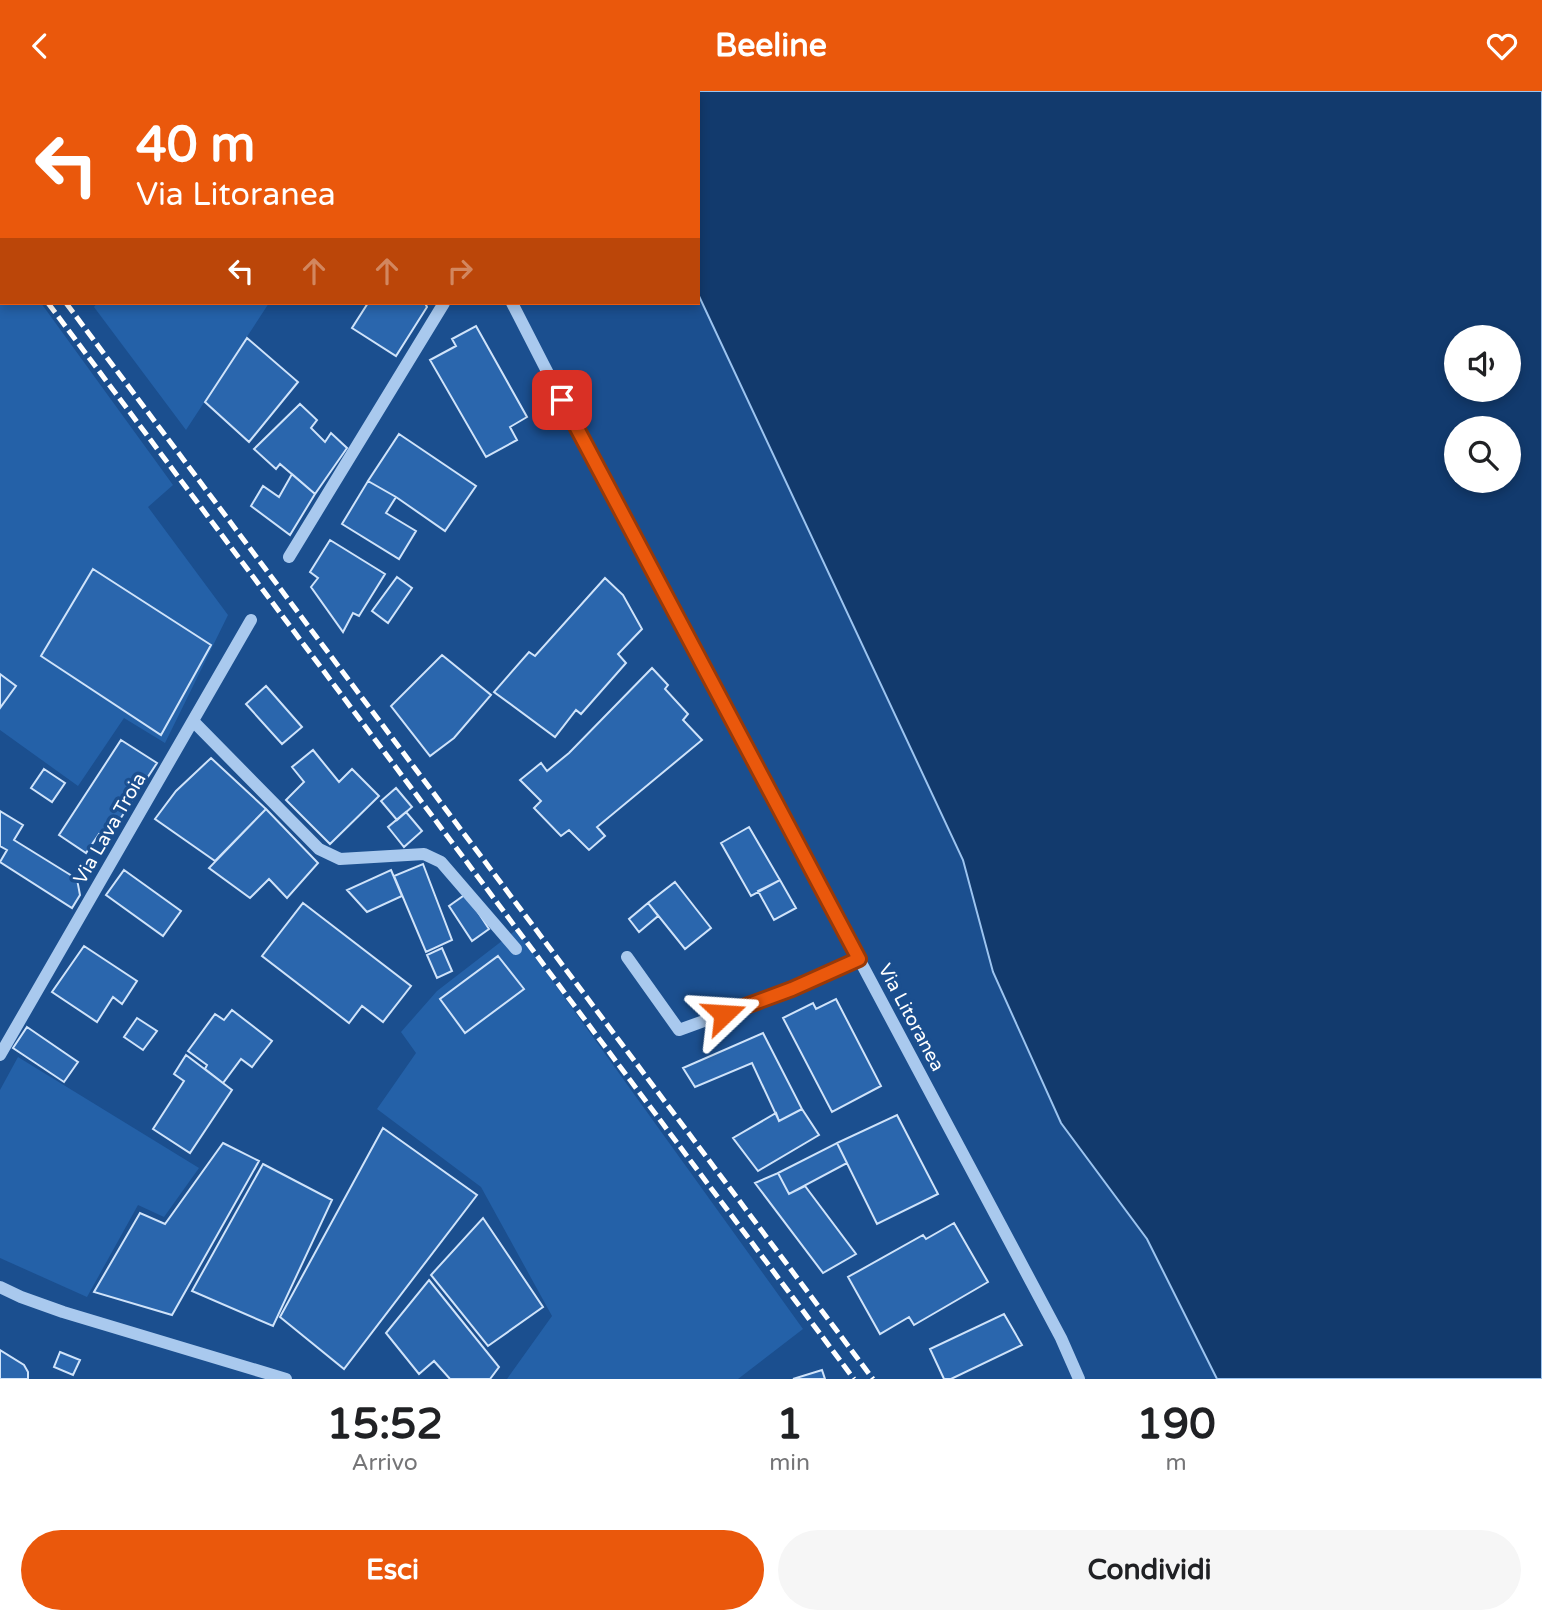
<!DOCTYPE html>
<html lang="it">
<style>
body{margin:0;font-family:"Varela Round",sans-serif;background:#f6f6f6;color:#202124;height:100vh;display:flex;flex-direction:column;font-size:26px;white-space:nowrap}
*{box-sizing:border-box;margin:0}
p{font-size:23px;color:#757577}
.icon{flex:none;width:38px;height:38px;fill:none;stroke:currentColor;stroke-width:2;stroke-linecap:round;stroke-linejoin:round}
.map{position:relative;height:1288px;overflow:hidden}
.details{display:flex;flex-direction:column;background:#fff;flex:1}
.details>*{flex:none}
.hud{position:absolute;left:0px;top:0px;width:700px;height:214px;box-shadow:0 4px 10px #0003;background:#ea580c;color:#fff;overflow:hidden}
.controls{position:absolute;left:1444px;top:234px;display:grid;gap:14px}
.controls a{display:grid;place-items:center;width:77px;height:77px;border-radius:50%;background:#fff;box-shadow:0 4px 10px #0003;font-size:35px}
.pin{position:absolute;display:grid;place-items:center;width:60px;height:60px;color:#fff;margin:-30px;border-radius:14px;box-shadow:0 4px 10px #0006}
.me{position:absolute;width:77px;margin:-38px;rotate:70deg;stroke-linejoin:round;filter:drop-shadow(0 0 5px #0008)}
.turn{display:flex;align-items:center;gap:24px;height:147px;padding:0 21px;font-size:32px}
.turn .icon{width:91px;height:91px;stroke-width:2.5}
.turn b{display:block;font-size:49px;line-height:60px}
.lanes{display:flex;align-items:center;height:66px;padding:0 21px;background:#0003;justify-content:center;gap:35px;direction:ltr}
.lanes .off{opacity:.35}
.eta{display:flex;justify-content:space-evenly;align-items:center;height:119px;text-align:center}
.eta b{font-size:42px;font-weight:700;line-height:49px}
.cta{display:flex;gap:14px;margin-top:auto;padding:14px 21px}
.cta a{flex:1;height:80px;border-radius:42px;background:#ea580c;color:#fff;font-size:28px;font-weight:700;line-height:80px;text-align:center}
.cta a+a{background:#f6f6f6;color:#202124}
header{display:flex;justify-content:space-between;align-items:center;height:91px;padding:0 21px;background:#ea580c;color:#fff;font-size:32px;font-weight:700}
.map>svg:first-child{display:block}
.green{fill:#2461a8}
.water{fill:#123a6d;stroke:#9cc4f0;stroke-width:2;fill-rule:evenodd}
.building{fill:#2a66ad;stroke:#cfe3fa;stroke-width:2}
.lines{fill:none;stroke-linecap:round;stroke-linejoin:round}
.minor{stroke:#a9c9ee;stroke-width:12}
.rail{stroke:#fff;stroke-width:5;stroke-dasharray:12 5;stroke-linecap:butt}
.route-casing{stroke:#983908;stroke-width:18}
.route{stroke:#ea580c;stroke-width:12}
.labels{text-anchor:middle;stroke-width:7;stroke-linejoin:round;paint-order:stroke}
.street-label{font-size:19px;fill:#fff;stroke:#1b4f8f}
</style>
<header><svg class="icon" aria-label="back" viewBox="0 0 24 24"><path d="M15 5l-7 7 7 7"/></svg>Beeline<svg class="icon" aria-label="heart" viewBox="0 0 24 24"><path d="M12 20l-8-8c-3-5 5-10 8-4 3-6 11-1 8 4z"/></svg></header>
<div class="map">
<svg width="1542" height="1288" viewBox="0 0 1542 1288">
<rect width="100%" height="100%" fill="#1b4f8f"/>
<path class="green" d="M 174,0 L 371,0 L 372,2 L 176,2 Z
M 0,154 L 2,157 L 2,212 L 41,212 L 173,394 L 148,416 L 228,524 L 165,652 L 124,627 L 78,695 L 0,639 Z
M 97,212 L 269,212 L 186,339 L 94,216 Z
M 516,839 L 803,1238 L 738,1288 L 507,1288 L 552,1225 L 481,1096 L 377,1018 L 416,962 L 401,941 L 437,900 Z
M 18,966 L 199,1077 L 164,1126 L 138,1114 L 87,1206 L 0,1167 L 0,999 Z"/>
<path class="water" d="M 620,0 L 1542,0 L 1542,1288 L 1217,1288 L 1147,1148 L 1061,1032 L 993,881 L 963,769 L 698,203 L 698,2 L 620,2 ZM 1456,247 L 1508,247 L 1508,299 L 1456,299 ZM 1456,338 L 1508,338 L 1508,390 L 1456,390 Z"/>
<path class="building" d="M 368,212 L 425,212 L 427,216 L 396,265 L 352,237 Z
M 476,235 L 527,326 L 510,336 L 517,349 L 486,366 L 430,269 L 456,255 L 452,248 Z
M 247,247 L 298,291 L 249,351 L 205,311 Z
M 300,313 L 317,329 L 311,337 L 325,351 L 331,342 L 347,357 L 315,403 L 280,373 L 276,378 L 254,358 Z
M 399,343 L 476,395 L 445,440 L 396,406 L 368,390 Z
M 292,383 L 315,403 L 290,444 L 251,415 L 263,395 L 279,406 Z
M 368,390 L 396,406 L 386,422 L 416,440 L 399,468 L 342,433 Z
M 330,449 L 385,483 L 359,525 L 353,522 L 343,541 L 311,496 L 318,487 L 310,481 Z
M 93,478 L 211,554 L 161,644 L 41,565 Z
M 397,486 L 412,497 L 388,532 L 372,520 Z
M 605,487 L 623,504 L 642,538 L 618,563 L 626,572 L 581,623 L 576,619 L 555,646 L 494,601 L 529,561 L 535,565 Z
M 442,564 L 491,604 L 454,647 L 430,665 L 391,615 Z
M 652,577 L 668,594 L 665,598 L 688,623 L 683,629 L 702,649 L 597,736 L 605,745 L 589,759 L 569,739 L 561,745 L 534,717 L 541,710 L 520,689 L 541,672 L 547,680 L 569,662 Z
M 0,583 L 16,595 L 0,617 Z
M 266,595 L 302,636 L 282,653 L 246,613 Z
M 121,649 L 157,672 L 107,748 L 99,743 L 86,762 L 59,744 Z
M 313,659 L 339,691 L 352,678 L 379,705 L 330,753 L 286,709 L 304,691 L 292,676 Z
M 211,667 L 266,718 L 215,770 L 155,728 L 176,700 Z
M 44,678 L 65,692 L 52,711 L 31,697 Z
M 396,697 L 412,716 L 397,729 L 381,710 Z
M 266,718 L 318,772 L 287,807 L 269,788 L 250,807 L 209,777 Z
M 0,720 L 23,734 L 14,749 L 77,788 L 80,804 L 72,817 L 0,771 L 7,759 L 0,755 Z
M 406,721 L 422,740 L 404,756 L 388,736 Z
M 749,736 L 780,789 L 751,805 L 721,752 Z
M 423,773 L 452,849 L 426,861 L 394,785 Z
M 124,779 L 181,820 L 163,845 L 106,804 Z
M 391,779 L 402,805 L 367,821 L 347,799 Z
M 780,789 L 796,817 L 774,829 L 758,800 Z
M 675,791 L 711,837 L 685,858 L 648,812 Z
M 466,803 L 489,838 L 472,850 L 449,815 Z
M 303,812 L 411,895 L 383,931 L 362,915 L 349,932 L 262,865 Z
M 648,812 L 658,825 L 639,841 L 629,828 Z
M 84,855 L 137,890 L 122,913 L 113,906 L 97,931 L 52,901 Z
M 442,857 L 452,880 L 437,887 L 427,864 Z
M 498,865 L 524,898 L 465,942 L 440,908 Z
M 836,908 L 881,995 L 832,1021 L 783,927 L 813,912 L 816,918 Z
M 232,919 L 272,950 L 252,976 L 241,968 L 223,992 L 205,978 L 207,974 L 188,960 L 215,923 L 224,929 Z
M 137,927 L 157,940 L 143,959 L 124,946 Z
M 27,936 L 78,971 L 64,991 L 13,957 Z
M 763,942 L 802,1018 L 779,1030 L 752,972 L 695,996 L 683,977 Z
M 186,964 L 232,999 L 190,1062 L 153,1038 L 184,990 L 174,983 Z
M 802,1018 L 819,1044 L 758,1080 L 733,1047 L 776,1022 L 779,1030 Z
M 897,1024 L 938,1103 L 877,1133 L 837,1052 Z
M 383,1037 L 477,1104 L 344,1278 L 280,1226 Z
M 223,1052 L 259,1070 L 172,1224 L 94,1201 L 140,1122 L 165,1133 Z
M 837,1052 L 847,1072 L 789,1103 L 778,1082 Z
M 263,1073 L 332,1109 L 273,1235 L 192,1200 Z
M 778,1082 L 789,1103 L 805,1095 L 856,1163 L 823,1182 L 755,1092 Z
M 483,1127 L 543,1216 L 488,1255 L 431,1184 Z
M 954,1132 L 988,1191 L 914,1234 L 909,1226 L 880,1243 L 848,1186 L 923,1144 L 926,1148 Z
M 429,1189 L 499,1276 L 490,1288 L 450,1288 L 434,1270 L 419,1283 L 386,1242 Z
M 1004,1223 L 1022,1254 L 951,1288 L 944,1288 L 930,1258 Z
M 0,1259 L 24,1274 L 28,1281 L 28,1288 L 0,1288 Z
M 60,1261 L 80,1269 L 73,1284 L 54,1276 Z
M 822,1279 L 825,1288 L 793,1288 Z"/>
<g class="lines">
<path class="minor" d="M 413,0 L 414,2
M 512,212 L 574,333 L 1061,1247 L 1079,1288
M 289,466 L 444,212
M 193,630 L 319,758 L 340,768 L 424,763 L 441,771 L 516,858
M 627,866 L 679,939 L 792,898 L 859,868
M 0,964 L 251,529
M 0,1196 L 21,1206 L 63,1221 L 286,1288"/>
<path class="rail" d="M 0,123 L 2,125
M 0,147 L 2,149
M 48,212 L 854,1288
M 66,212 L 873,1288"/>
</g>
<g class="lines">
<g class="route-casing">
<path id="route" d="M 562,309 L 859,868 L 792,898 L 724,923"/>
</g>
<use href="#route" class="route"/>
</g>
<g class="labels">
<g class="street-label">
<text transform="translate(109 737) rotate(-60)" y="7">Via Lava Troia</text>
<text transform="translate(912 926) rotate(62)" y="7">Via Litoranea</text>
</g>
</g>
</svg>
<div class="controls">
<a><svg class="icon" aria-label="sound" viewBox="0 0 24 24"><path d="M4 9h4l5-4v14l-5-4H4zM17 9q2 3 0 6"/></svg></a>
<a><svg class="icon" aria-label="search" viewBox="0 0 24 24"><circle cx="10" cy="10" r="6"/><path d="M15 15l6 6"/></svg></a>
</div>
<div class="pin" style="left:562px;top:309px;background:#d93025"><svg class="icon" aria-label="arrive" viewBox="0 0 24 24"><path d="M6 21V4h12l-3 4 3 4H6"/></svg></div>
<svg class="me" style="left:724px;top:923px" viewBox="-20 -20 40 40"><path d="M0-17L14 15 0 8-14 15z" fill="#ea580c" stroke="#fff" stroke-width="4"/></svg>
<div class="hud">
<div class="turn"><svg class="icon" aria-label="left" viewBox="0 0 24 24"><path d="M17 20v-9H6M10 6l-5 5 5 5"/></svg><div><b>40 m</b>Via Litoranea</div></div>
<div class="lanes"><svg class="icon" aria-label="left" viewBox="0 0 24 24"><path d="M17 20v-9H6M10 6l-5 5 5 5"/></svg><svg class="icon off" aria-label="ahead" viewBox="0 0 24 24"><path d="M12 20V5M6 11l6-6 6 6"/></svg><svg class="icon off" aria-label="ahead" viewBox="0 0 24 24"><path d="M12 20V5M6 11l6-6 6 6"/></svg><svg class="icon off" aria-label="right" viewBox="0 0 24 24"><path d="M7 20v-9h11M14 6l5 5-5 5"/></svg></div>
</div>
</div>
<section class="details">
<div class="eta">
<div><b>15:52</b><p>Arrivo</p></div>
<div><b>1</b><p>min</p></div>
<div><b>190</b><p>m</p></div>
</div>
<div class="cta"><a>Esci</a><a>Condividi</a></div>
</section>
